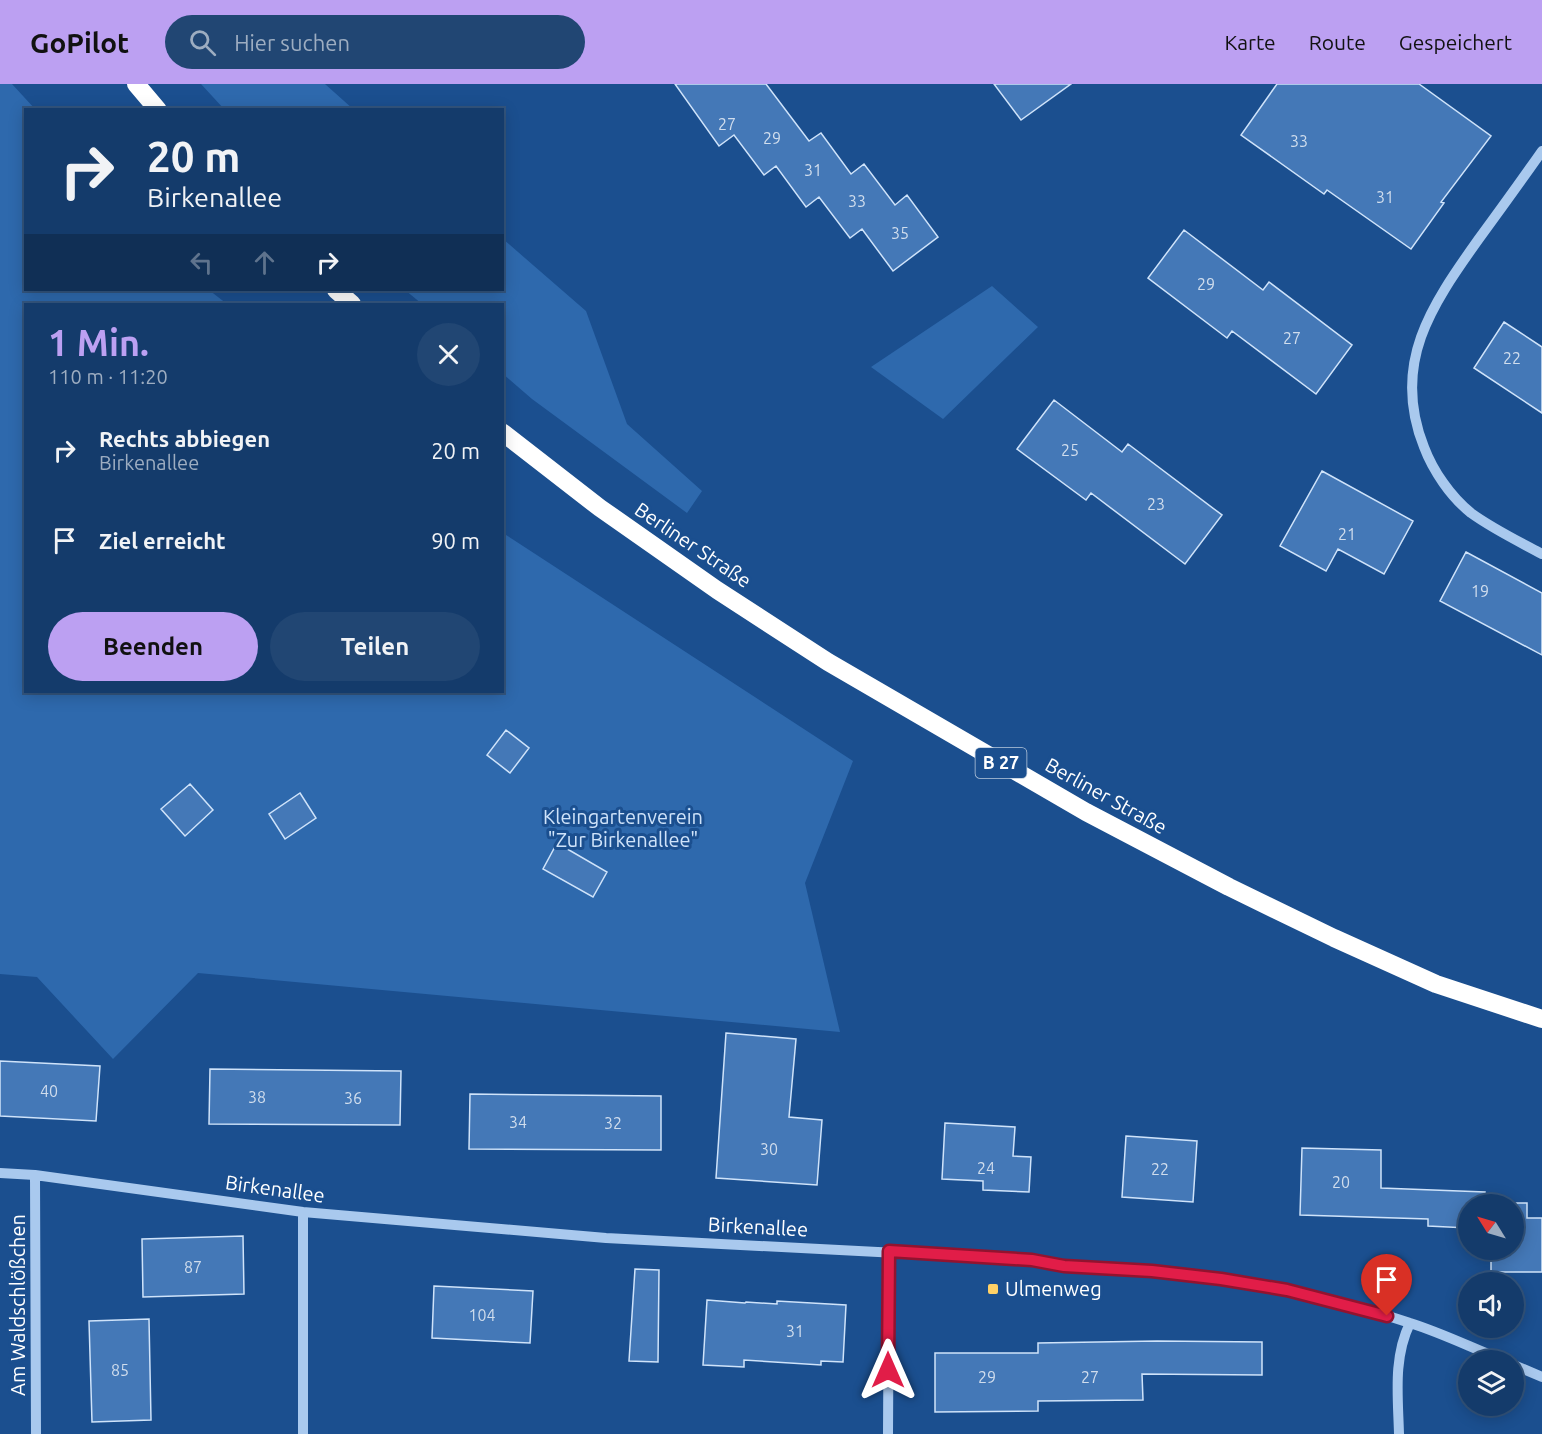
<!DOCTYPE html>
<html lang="de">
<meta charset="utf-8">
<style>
body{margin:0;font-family:Ubuntu,sans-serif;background:#214673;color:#f1f3f6;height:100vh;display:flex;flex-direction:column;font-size:22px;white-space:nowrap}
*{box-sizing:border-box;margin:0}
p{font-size:20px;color:#9dadc1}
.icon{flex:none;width:33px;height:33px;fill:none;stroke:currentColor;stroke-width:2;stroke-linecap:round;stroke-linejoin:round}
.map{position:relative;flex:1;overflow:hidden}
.details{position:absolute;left:24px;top:219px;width:480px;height:390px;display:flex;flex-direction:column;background:#143b6b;border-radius:0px;box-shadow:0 3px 15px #0003,0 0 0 2px #33557e}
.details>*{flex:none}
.hud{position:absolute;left:24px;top:24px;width:480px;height:183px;border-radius:0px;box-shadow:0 3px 15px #0003,0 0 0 2px #33557e;background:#143b6b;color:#f1f3f6;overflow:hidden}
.needle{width:39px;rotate:307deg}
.buttons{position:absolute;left:1458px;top:1110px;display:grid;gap:12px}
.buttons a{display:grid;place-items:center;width:66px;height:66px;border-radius:50%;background:#143b6b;box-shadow:0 3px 15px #0003,0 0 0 2px #33557e;font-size:30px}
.pin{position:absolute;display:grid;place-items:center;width:51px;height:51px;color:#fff;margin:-62px -26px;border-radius:50% 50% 50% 0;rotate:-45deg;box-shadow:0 0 6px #0007}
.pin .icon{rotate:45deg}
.me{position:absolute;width:66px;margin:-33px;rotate:0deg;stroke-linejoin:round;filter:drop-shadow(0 0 4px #0008)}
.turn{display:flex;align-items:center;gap:21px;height:126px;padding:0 24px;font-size:27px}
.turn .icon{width:78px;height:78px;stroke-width:2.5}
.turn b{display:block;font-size:42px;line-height:51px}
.lanes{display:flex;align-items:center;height:57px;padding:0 24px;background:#0003;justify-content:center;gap:30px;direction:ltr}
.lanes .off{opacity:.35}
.round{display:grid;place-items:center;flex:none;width:63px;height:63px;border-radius:32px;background:#214673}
.headline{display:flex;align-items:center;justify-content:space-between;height:102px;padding:0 24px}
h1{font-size:36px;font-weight:600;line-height:45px;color:#bca0f2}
.cta{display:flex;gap:12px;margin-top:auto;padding:12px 24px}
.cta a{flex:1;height:69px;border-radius:36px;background:#bca0f2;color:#111;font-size:24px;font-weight:600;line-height:69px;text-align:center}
.cta a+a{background:#214673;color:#f1f3f6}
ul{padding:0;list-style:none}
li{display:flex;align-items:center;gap:18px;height:90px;padding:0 24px}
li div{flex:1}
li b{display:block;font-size:22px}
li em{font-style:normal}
header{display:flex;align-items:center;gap:36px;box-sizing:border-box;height:84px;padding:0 30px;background:#bca0f2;color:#111}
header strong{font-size:28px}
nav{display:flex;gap:33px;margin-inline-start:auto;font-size:21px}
.search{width:420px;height:54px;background:#214673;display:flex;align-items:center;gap:15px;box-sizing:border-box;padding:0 21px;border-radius:33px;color:#9dadc1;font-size:22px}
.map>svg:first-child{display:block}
.green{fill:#2e69ad}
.building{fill:#4478b7;stroke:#cfe3fa;stroke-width:1.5}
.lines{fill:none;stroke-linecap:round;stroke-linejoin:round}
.minor{stroke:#a9c9ee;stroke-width:10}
.highway{stroke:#fff;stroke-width:18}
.route-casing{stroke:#92132f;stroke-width:15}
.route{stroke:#e11d48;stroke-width:10}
.poi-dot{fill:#ffd166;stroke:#1b4f8f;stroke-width:2}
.labels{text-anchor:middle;stroke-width:6;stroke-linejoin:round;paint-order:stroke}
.number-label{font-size:16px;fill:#d0dded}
.shield{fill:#1b4f8f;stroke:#bbcadd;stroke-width:1.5}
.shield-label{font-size:18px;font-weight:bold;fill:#fff}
.street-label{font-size:20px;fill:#fff;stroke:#1b4f8f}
.park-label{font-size:20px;fill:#cfe3fa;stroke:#1b4f8f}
.poi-label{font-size:20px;fill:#fff;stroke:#1b4f8f;text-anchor:start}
</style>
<header>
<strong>GoPilot</strong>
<div class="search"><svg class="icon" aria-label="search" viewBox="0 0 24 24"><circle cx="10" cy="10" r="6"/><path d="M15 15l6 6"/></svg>Hier suchen</div>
<nav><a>Karte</a><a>Route</a><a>Gespeichert</a></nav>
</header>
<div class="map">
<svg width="1542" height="1350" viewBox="0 0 1542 1350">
<rect width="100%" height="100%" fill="#1b4f8f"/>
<path class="green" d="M 0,0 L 12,0 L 35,25 L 26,26 L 26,206 L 209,206 L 227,220 L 26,220 L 26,608 L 502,608 L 503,449 L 853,677 L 805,799 L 840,948 L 198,889 L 113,975 L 37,893 L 0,890 Z
M 201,0 L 325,0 L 353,25 L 224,25 Z
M 503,155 L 586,227 L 627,340 L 702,407 L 687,429 L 532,315 L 503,290 L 502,220 L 422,220 L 405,206 L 502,206 Z
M 992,202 L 1038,243 L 943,335 L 871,283 Z"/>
<path class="building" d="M 675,0 L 766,0 L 809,57 L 821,49 L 851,90 L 864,80 L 895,121 L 907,111 L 938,153 L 893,187 L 862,145 L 850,154 L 819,113 L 806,123 L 776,82 L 764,91 L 734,51 L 719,62 Z
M 994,0 L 1071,0 L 1021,36 Z
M 1277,0 L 1419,0 L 1491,52 L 1441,118 L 1444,119 L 1411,165 L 1327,106 L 1324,110 L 1241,51 Z
M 1184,146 L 1263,206 L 1269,198 L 1352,261 L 1316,310 L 1232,247 L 1227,254 L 1148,194 Z
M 1504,238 L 1542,263 L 1542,329 L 1474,284 Z
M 1054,316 L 1122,368 L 1128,360 L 1222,431 L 1185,480 L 1091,409 L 1086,416 L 1017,365 Z
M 1322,387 L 1413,437 L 1384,490 L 1338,465 L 1326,487 L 1280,462 Z
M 1466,468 L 1542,509 L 1542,571 L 1440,517 Z
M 506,646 L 529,664 L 510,689 L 487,671 Z
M 190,700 L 213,726 L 185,752 L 161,725 Z
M 300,709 L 316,734 L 285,755 L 269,730 Z
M 557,759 L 607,788 L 593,813 L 543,785 Z
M 726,949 L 796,955 L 789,1033 L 822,1036 L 817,1101 L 716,1094 Z
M 0,977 L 100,982 L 96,1037 L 0,1032 Z
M 210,985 L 401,987 L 400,1041 L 209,1040 Z
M 470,1010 L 661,1012 L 661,1066 L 469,1065 Z
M 945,1039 L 1015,1043 L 1013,1072 L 1031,1073 L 1029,1108 L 983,1106 L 983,1097 L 942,1095 Z
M 1126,1052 L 1197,1057 L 1193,1118 L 1122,1113 Z
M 1302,1064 L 1381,1066 L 1381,1104 L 1485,1108 L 1484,1120 L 1468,1120 L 1468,1144 L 1428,1142 L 1428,1135 L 1300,1131 Z
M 1491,1119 L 1527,1119 L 1527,1134 L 1542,1134 L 1542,1188 L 1491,1188 L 1491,1166 L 1514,1166 L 1514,1120 Z
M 243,1152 L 244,1210 L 143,1213 L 142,1155 Z
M 635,1185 L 659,1186 L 658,1278 L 629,1277 Z
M 434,1202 L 533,1207 L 530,1259 L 432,1254 Z
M 707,1216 L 745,1219 L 746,1218 L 777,1220 L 777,1217 L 846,1221 L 843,1278 L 821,1277 L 821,1281 L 744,1276 L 744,1283 L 703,1281 Z
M 149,1235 L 151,1336 L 92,1338 L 89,1237 Z
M 1157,1257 L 1262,1258 L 1262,1291 L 1142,1290 L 1143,1316 L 1038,1317 L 1038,1327 L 935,1328 L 935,1269 L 1038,1269 L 1038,1259 Z"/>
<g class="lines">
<path class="minor" d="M 1542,67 C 1521,97 1500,126 1478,156 C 1431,222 1391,280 1424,363 C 1433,387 1451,413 1471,429 C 1493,445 1518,457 1542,470
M 0,1089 L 35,1091 L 303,1128 L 606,1154 L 1032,1176 C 1094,1187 1157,1187 1219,1194 C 1283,1203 1349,1218 1410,1239 C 1442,1249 1472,1264 1503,1276
M 35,1091 L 36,1350
M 1514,1281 L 1542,1293
M 303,1350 L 303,1128
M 888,1350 L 889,1168
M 1399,1350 C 1398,1312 1393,1274 1410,1239"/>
<path class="highway" d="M 136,0 L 158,26
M 336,206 L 352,220
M 502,348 L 600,424 L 717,506 L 828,578 L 1086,728 L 1229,803 L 1334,854 L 1436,900 L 1542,935"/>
</g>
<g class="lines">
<g class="route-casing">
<path id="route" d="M 888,1286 L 889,1167 L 1032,1176 L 1064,1182 L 1152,1187 L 1221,1195 L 1287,1206 L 1387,1232"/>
</g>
<use href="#route" class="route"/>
</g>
<rect class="poi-dot" x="987" y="1199" width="12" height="12" rx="3"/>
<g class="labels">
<g class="number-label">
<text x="727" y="46">27</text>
<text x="772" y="60">29</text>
<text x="1299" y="63">33</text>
<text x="813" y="92">31</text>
<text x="1385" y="119">31</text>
<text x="857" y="123">33</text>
<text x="900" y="155">35</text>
<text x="1206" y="206">29</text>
<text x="1292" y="260">27</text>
<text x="1512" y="280">22</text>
<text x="1070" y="372">25</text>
<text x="1156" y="426">23</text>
<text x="1347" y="456">21</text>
<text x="1480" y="513">19</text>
<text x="49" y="1013">40</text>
<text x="257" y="1019">38</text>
<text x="353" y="1020">36</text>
<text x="518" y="1044">34</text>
<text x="613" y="1045">32</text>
<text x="769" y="1071">30</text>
<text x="986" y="1090">24</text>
<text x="1160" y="1091">22</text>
<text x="1341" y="1104">20</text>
<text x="193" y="1189">87</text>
<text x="482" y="1237">104</text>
<text x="795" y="1253">31</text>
<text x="120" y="1292">85</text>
<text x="987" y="1299">29</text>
<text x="1090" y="1299">27</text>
</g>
<rect class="shield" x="975.5" y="664" width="51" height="30" rx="4.5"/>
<g class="shield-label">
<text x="1001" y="685">B 27</text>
</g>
<g class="street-label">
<text transform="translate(693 461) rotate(34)" y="7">Berliner Straße</text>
<text transform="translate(1106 712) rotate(29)" y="7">Berliner Straße</text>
<text transform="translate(275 1105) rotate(8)" y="7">Birkenallee</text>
<text transform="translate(758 1143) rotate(3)" y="7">Birkenallee</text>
<text transform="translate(18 1221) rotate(-90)" y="7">Am Waldschlößchen</text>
</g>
<g class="park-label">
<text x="623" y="740">Kleingartenverein<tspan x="623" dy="23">"Zur Birkenallee"</tspan></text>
</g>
<g class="poi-label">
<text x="1005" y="1212">Ulmenweg</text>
</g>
</g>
</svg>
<div class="buttons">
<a><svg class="needle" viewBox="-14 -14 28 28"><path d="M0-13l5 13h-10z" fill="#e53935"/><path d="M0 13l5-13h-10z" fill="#9dadc1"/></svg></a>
<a><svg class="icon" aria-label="sound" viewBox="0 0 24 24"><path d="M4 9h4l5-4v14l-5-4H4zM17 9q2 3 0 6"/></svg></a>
<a><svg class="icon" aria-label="layers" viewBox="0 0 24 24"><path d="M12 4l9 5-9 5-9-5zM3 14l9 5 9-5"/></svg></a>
</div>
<div class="pin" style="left:1387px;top:1232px;background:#d93025"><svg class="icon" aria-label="arrive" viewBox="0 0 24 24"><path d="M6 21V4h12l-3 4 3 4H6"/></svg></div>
<svg class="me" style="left:888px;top:1286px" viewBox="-20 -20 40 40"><path d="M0-17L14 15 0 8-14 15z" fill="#e11d48" stroke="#fff" stroke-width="4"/></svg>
<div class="hud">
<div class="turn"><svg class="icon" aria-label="right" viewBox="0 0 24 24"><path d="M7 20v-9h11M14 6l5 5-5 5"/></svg><div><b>20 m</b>Birkenallee</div></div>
<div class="lanes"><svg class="icon off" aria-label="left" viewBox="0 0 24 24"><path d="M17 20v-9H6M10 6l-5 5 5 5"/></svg><svg class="icon off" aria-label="ahead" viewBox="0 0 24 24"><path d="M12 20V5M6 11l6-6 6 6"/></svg><svg class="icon" aria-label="right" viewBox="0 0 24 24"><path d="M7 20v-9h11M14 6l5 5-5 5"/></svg></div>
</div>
<section class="details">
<div class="headline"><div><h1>1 Min.</h1><p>110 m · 11:20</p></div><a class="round"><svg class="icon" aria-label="close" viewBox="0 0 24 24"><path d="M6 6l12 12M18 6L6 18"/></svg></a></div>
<ul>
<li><svg class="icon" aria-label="right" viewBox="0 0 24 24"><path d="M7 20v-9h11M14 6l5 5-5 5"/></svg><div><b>Rechts abbiegen</b><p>Birkenallee</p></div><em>20 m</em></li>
<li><svg class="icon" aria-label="arrive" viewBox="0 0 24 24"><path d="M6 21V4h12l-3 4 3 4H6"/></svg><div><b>Ziel erreicht</b></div><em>90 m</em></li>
</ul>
<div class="cta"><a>Beenden</a><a>Teilen</a></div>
</section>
</div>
